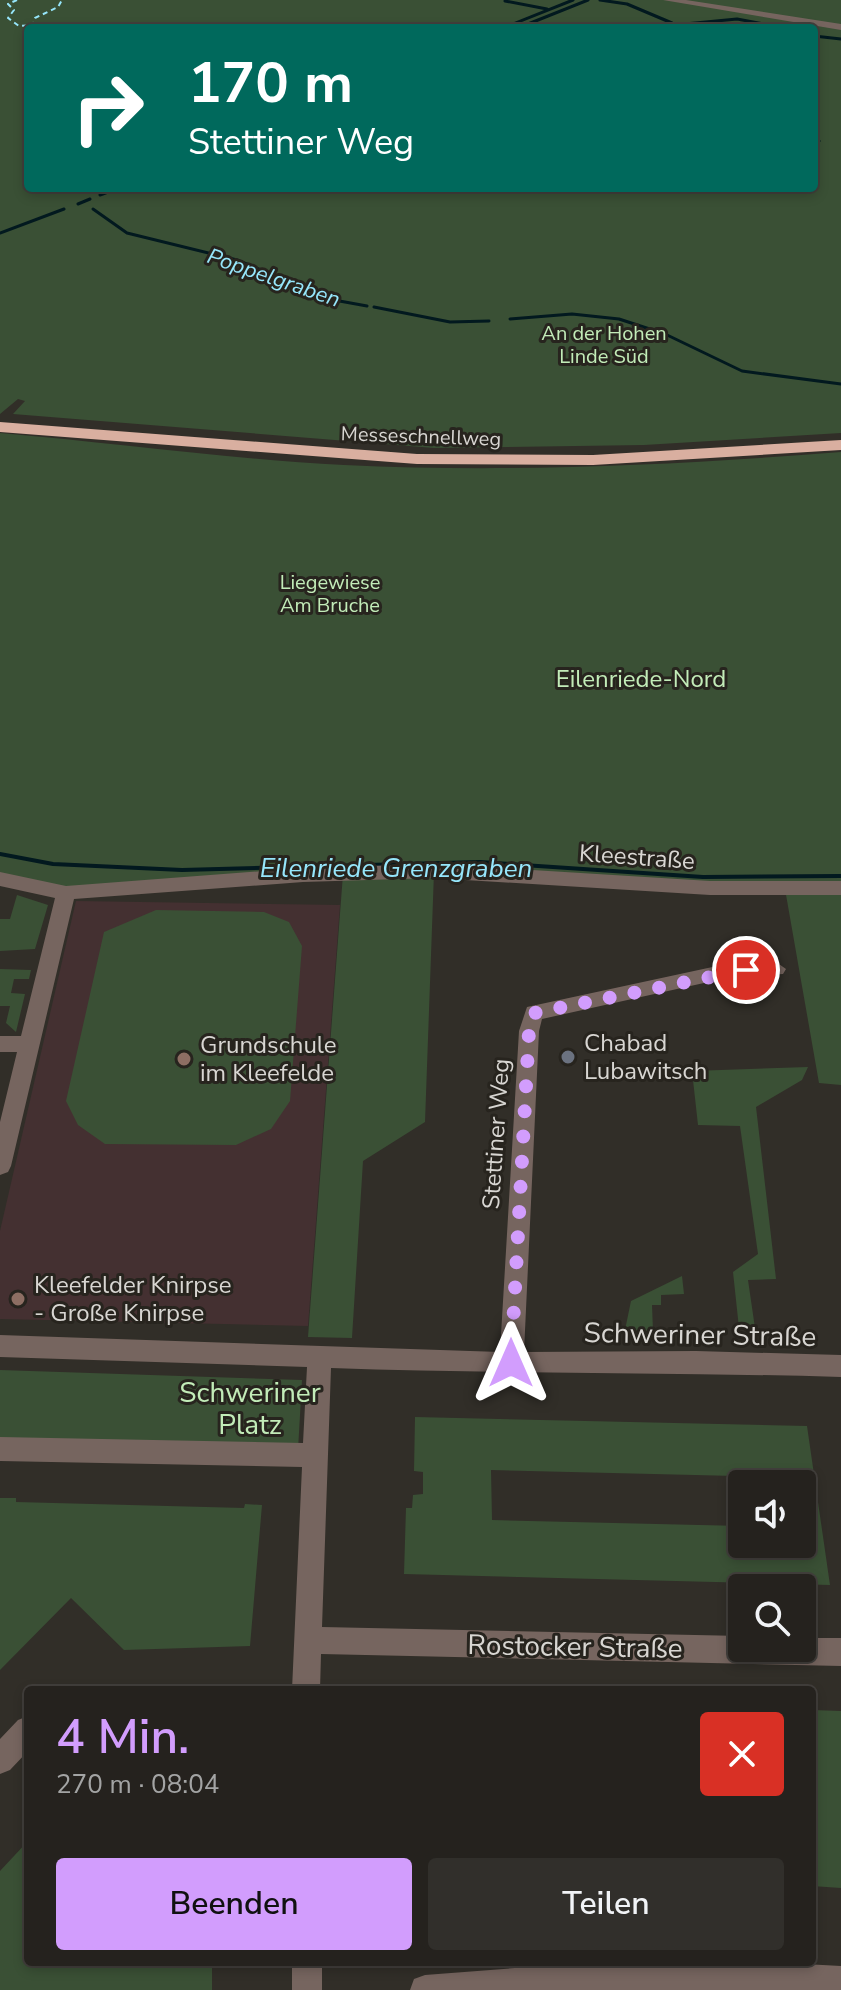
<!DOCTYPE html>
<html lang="de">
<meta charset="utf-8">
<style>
body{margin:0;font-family:"Nunito Sans",sans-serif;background:#312f2b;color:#f1f3f6;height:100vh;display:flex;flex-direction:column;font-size:30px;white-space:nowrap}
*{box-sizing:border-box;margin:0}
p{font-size:26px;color:#a3a4a4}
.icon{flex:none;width:44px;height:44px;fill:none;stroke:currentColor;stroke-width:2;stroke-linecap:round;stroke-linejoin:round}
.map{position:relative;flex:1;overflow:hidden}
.sheet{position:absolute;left:24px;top:1686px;width:792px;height:280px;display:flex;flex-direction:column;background:#25221e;border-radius:8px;box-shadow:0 4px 12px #0003,0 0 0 2px #423f3c}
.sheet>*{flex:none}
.banner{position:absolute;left:24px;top:24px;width:794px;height:168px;border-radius:8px;box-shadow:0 4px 12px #0003,0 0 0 2px #423f3c;background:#00695c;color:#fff;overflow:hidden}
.tools{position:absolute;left:728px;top:1470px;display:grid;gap:16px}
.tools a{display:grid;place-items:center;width:88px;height:88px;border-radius:8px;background:#25221e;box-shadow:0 4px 12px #0003,0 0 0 2px #423f3c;font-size:40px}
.pin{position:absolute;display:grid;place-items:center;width:68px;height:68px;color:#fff;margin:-34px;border:4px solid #fff;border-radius:50%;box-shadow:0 2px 8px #0007}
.me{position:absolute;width:88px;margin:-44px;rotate:0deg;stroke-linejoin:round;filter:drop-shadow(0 0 6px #0008)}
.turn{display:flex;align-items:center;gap:28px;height:168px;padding:0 32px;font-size:36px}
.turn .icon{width:104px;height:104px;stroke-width:2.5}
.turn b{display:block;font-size:56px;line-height:68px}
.round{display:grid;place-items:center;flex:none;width:84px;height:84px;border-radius:8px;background:#312f2b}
.head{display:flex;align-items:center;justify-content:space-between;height:136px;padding:0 32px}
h1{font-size:48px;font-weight:600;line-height:60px;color:#d29dfd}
.primary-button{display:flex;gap:16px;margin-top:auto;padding:16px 32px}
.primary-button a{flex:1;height:92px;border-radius:8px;background:#d29dfd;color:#111;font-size:32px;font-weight:600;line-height:92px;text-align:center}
.primary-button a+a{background:#312f2b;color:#f1f3f6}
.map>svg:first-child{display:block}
.education{fill:#443031}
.green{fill:#3a5035;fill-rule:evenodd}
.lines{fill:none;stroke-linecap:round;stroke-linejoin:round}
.stream-far1{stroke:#02191f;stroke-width:3}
.stream{stroke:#02191f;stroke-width:4}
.ferry{stroke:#96e6fb;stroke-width:2;stroke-dasharray:5 4;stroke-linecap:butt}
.minor{fill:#76655f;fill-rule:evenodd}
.highway{fill:#d9afa0;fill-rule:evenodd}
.route{stroke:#d29dfd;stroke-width:14;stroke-dasharray:0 25.2}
.worship-dot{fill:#6b7280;stroke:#27241e;stroke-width:3}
.education-dot{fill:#8d6e63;stroke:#27241e;stroke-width:3}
.labels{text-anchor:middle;stroke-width:6;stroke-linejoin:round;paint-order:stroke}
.far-park-label{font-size:20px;fill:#c2ecb8;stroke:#27241e}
.far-street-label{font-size:20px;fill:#d8d6d2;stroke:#27241e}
.far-water-label{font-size:22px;font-style:italic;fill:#96e6fb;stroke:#27241e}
.park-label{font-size:24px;fill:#c2ecb8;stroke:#27241e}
.street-label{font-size:24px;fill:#d8d6d2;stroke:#27241e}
.poi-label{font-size:24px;fill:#d8d6d2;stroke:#27241e;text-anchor:start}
.water-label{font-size:26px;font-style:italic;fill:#96e6fb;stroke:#27241e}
.near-street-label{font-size:28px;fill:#d8d6d2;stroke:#27241e}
.near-park-label{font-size:28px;fill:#c2ecb8;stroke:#27241e}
</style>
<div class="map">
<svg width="841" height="1990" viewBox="0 0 841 1990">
<rect width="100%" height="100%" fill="#312e28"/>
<path class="education" d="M 76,901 L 340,905 L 308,1326 L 0,1319 L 0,1231 Z"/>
<path class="green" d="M 0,0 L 841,0 L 841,433 L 644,445 L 434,448 L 13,414 L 25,401 L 18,399 L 0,414 ZM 28,28 L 814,28 L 814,188 L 28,188 Z
M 0,433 C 115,443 229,459 344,465 C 510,473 676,465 841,452 L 841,1085 L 819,1083 L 785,889 L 434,872 L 425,1122 L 363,1161 L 352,1338 L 308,1337 L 343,874 L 85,893 L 0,879 Z
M 17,895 L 48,905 L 35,949 L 0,951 L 0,919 L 10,919 Z
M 156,910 L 264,912 L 289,922 L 302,946 L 290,1101 L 271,1129 L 236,1145 L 105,1144 L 78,1125 L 66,1101 L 104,932 Z
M 0,969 L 31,970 L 29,979 L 14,979 L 11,993 L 25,994 L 16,1032 L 6,1023 L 10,1006 L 0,1006 Z
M 808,1067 L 802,1080 L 756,1107 L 776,1279 L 748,1280 L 755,1328 L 739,1328 L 733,1272 L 758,1254 L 740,1126 L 698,1125 L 692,1071 Z
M 682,1276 L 684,1294 L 661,1295 L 661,1305 L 652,1305 L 653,1331 L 625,1330 L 631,1301 Z
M 0,1370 L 302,1380 L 298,1450 L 0,1446 Z
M 415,1417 L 807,1426 L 830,1585 L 404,1574 L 406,1508 L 412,1508 L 413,1495 L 423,1494 L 423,1472 L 414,1471 ZM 491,1470 L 736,1476 L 742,1524 L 742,1484 L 802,1484 L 802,1544 L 742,1544 L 742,1526 L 492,1520 Z
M 0,1498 L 16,1498 L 16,1502 L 244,1508 L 245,1504 L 262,1505 L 250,1646 L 124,1650 L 71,1598 L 0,1670 Z
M 812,1710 L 841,1711 L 841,1888 L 812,1886 Z
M 28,1841 L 28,1962 L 212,1962 L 212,1990 L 0,1990 L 0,1871 Z"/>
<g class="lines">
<path class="stream-far1" d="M 600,0 L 627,4 L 672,23 L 668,28
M 505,1 L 547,9
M 685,24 L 737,19 L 785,28
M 503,28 L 573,0
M 518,28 L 588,0
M 814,36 L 841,39
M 814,114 L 814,119
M 814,138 L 819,141
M 100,195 L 119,188
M 78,204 L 90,199
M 93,209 L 127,233 L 237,260 L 334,300 L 367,306
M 0,233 L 64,209
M 374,307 L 450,322 L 489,321
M 510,319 L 572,314 L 619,319 L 665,334 L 742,371 L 841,384"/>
<path class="stream" d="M 0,854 L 53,864 L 182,870 L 480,862 L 703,877 L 841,876"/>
<path class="ferry" d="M 17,0 L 8,4 L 14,10 L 8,18 L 19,26 L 33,25 L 35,18 L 58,7 L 62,0"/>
<path class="minor" d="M 663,0 L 686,0 L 841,24 L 841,30 Z
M 433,864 L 710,881 L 841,881 L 841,895 L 710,895 L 433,878 L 303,882 L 74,899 L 11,1166 L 8,1172 L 0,1175 L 0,1122 L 17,1052 L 0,1052 L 0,1036 L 21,1036 L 55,898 L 0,886 L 0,872 L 66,886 L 303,868 Z
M 776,962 L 786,969 L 783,974 L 731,977 L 542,1019 L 539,1031 L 524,1352 L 696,1351 L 841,1355 L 841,1377 C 671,1372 501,1374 331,1368 L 322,1627 L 742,1636 L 742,1648 L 802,1648 L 802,1638 L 841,1638 L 841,1666 L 321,1654 L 320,1690 L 292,1690 L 302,1467 L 0,1461 L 0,1437 L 303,1443 L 307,1367 L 0,1357 L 0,1335 L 500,1352 L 519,1031 L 527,1007 L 731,963 Z
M 28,1716 L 28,1751 L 10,1770 L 0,1774 L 0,1739 L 18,1720 Z
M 292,1962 L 322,1962 L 322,1990 L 292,1990 Z
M 592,1962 L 767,1962 L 841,1966 L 841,1990 L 410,1990 L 414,1979 L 425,1975 Z"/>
<path class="highway" d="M 0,422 L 417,454 L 593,455 L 841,440 L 841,450 L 593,465 L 417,464 L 0,432 Z"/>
</g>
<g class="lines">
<path class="route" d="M 511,1363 L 529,1031 L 534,1013 L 746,970"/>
</g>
<circle class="worship-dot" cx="568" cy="1057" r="8"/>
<g class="education-dot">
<circle cx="184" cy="1059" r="8"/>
<circle cx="18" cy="1299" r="8"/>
</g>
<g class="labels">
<g class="far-park-label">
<text x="604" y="340">An der Hohen<tspan x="604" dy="23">Linde Süd</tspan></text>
<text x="330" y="589">Liegewiese<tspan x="330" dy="23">Am Bruche</tspan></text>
</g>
<g class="far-street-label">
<text transform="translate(421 436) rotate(2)" y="7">Messeschnellweg</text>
</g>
<g class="far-water-label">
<text transform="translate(274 277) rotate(19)" y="8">Poppelgraben</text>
</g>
<g class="park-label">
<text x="641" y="687">Eilenriede-Nord</text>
</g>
<g class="street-label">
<text transform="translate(637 857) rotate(4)" y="8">Kleestraße</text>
<text transform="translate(496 1134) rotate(-86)" y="8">Stettiner Weg</text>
</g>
<g class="poi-label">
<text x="584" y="1051">Chabad<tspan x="584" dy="28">Lubawitsch</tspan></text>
<text x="200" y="1053">Grundschule<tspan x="200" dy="28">im Kleefelde</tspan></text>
<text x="34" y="1293">Kleefelder Knirpse<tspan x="34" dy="28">- Große Knirpse</tspan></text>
</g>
<g class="water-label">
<text x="396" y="877">Eilenriede Grenzgraben</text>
</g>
<g class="near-street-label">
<text transform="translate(700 1334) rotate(1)" y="10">Schweriner Straße</text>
<text transform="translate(575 1646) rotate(1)" y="10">Rostocker Straße</text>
</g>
<g class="near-park-label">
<text x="250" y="1402">Schweriner<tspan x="250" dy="32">Platz</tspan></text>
</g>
</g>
</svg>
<div class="tools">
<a><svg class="icon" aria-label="sound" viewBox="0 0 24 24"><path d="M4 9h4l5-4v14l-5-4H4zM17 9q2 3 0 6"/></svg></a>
<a><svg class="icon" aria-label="search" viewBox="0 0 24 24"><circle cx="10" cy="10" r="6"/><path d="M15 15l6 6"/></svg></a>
</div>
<div class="pin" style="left:746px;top:970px;background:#d93025"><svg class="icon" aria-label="arrive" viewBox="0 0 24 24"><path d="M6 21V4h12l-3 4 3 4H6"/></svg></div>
<svg class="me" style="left:511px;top:1363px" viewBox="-20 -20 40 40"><path d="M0-17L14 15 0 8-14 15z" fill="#d29dfd" stroke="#fff" stroke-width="4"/></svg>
<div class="banner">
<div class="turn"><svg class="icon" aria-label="right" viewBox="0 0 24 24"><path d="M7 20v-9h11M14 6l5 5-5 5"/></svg><div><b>170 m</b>Stettiner Weg</div></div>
</div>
<section class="sheet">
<div class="head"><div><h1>4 Min.</h1><p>270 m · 08:04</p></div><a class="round" style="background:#d93025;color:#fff"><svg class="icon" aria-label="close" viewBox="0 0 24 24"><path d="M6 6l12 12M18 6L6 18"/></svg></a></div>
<div class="primary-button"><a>Beenden</a><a>Teilen</a></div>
</section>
</div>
